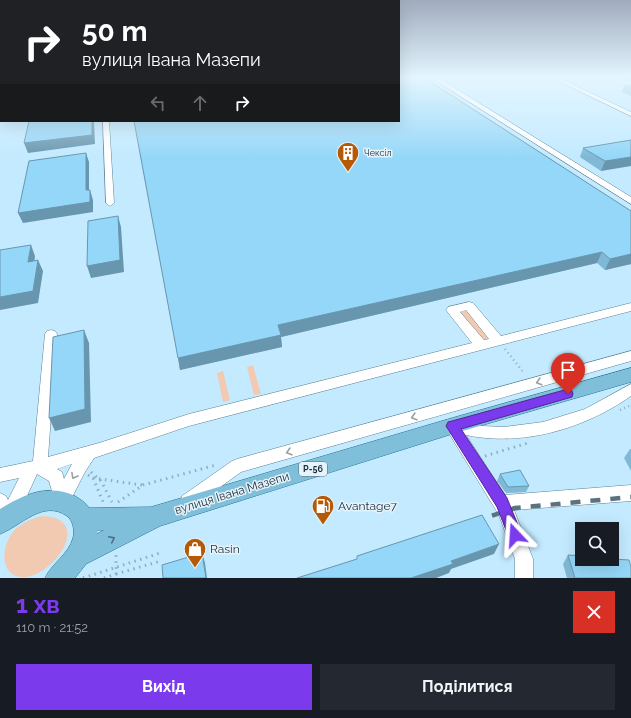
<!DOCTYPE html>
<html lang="uk">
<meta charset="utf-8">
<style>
body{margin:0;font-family:Raleway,sans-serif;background:#242831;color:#f1f3f6;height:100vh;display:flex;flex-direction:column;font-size:15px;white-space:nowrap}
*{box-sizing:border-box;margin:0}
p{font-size:13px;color:#9ea1a6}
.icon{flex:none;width:22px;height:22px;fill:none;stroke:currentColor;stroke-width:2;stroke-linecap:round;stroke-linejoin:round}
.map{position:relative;height:578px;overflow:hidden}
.side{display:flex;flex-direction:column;background:#171b24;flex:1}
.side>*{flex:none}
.top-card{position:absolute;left:0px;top:0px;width:400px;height:122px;box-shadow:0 4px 16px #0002;background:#202124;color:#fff;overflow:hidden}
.tools{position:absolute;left:575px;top:522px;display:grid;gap:8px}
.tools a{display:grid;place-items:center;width:44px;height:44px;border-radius:0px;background:#171b24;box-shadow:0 4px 16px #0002;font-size:20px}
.pin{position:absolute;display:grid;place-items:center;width:34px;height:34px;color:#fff;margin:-41px -17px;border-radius:50% 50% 50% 0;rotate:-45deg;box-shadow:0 0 4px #0007}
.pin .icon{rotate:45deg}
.me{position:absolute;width:44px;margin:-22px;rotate:340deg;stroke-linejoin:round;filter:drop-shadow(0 0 3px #0008)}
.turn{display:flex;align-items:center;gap:14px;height:84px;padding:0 16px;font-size:18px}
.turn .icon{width:52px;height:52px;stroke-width:2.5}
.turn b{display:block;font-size:28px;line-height:34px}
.lanes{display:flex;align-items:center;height:38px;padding:0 16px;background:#0003;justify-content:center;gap:20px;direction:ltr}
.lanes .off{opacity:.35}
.round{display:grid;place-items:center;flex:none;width:42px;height:42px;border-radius:0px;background:#242831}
.head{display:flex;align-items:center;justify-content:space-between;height:68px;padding:0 16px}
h1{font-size:24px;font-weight:700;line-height:30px;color:#7c3aed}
.button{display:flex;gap:8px;margin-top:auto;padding:8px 16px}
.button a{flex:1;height:46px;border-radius:0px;background:#7c3aed;color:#fff;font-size:16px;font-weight:700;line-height:46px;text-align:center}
.button a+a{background:#242831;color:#f1f3f6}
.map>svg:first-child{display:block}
.green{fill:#f2c9b1}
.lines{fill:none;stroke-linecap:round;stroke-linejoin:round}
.minor-casing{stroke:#5e8295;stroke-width:1}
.major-casing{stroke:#277190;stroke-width:1}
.path-far1{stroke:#8eaebe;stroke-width:2.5;stroke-dasharray:1 3.5;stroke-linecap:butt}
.path{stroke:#8eaebe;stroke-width:3;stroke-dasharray:1.5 4.5;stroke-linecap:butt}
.minor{fill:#fff;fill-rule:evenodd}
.major{fill:#80bfda;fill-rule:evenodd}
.rail{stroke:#5b727f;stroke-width:4.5;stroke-dasharray:10 10;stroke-linecap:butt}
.wall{fill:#80b9d5}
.shaded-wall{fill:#6896ae}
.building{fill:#95d7f8;stroke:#6896ae}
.oneway{stroke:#9aa1a5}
.oneway2{stroke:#4b6f80}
.route{fill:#7c3aed;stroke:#51269a}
.labels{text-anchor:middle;stroke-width:3;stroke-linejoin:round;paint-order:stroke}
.far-poi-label{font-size:9px;fill:#1f2e36;stroke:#e4f3fc;text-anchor:start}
.shield{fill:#e4f3fc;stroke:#5a6971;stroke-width:1}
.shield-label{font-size:9px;font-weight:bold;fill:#1f2e36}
.near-street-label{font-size:12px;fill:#1f2e36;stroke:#e4f3fc}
.near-poi-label{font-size:12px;fill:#1f2e36;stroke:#e4f3fc;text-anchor:start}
</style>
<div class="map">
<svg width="631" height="578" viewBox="0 0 631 578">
<rect width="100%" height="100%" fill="#c3eaff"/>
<path class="green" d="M 467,310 L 490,338 L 482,340 L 459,312 Z
M 253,365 L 261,394 L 254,395 L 247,367 Z
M 223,371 L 230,400 L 223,402 L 217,373 Z
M 42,516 C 92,517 58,573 25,577 C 0,578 0,548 13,532 C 21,523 31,519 42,516 Z"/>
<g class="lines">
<g class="minor-casing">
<path id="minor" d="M 430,77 L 437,77 L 631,197 L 631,204 Z
M 550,77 L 557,77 L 631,112 L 631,116 Z
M 103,121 L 109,121 L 114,203 L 110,206 L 106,203 Z
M 469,302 L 473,303 L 501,336 L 631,303 L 631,311 L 189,426 L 94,458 L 85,472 L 68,505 L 62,508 L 56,505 L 49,481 L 37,474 L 17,518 L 10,519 L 7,528 L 0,530 L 0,493 L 6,496 L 8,500 L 19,478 L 0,482 L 0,468 L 33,461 L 45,334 L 47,331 L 51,330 L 55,331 L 57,334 L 48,457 L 99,443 L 189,414 L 472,343 L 446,310 L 448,307 ZM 466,310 L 489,339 L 484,340 L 460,312 ZM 72,464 L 64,479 L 62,472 L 57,469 Z
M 631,351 L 631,361 L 241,472 L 194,506 L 188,509 L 182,506 L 180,501 L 182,496 L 232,461 L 237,459 Z
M 631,384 L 631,396 C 584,429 522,447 466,435 L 505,495 L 631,485 L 631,501 L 514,510 L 533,559 L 533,578 L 515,578 L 515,559 L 499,515 L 447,430 L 445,426 L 447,422 L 454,420 L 482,426 L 504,427 L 543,422 L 585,409 Z"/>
</g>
<g class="major-casing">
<path id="major" d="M 631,368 L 631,382 L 452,434 L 160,526 L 86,564 L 75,578 L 45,578 C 52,563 69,554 73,538 C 75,531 73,520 67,516 C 43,499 21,526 0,534 L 0,509 C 22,495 49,483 75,496 C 81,500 85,502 89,508 L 151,507 L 452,418 ZM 97,530 L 104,530 L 97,534 Z"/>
</g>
<path class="path-far1" d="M 505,349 L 524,373
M 620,410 L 631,405"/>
<path class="path" d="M 485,456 L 528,443
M 91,472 L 101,481 L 112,502
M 88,475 L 93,478 L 104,504
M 93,478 L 142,485
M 118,502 L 143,485 L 216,465
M 116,574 L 161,561
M 83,578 L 160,553
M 104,578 L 116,574 L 116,554"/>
<use href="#minor" class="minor"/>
<use href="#major" class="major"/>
<path class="rail" d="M 473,522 L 515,508 L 631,497"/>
</g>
<path class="wall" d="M 617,77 L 631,77 L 631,81 L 628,81 Z
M 631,85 L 631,96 L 622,92 L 624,86 Z
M 631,140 L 601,171 L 580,157 L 583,148 Z
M 631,211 L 631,264 L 605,270 L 597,263 L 281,337 L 282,347 L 180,370 L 178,358 Z
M 630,449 L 631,449 L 631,471 L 624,458 Z
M 500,474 L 529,486 L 526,492 L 506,493 L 497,481 Z
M 568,555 L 631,578 L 567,578 L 563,564 Z"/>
<path class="shaded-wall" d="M 630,77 L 631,77 L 631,81 L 628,81 Z
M 92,121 L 94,121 L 94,123 L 95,144 L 28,153 L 24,143 Z
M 86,153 L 89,162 L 89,200 L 86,190 Z
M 631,157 L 631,166 L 601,171 L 605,161 Z
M 90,190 L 93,200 L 93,212 L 23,223 L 18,213 Z
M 118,216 L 121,227 L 124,272 L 91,278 L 87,266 Z
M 31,245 L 35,256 L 33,273 L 28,262 Z
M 602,252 L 597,263 L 281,337 L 282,347 L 180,370 L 178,358 L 278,325 Z
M 631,254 L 631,264 L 605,270 L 610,259 Z
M 38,260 L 43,271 L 38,303 L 0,310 L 0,297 Z
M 84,330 L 89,343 L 91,422 L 55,431 L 49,418 Z
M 499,544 L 494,554 L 451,569 L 449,573 L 436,578 L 411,578 L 451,561 Z
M 202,553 L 205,563 L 207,578 L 206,578 Z"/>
<path class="building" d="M 399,77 L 423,77 L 631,211 L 631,254 L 610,259 L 602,252 L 278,325 L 281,335 L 178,358 L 134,121 L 399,121 Z
M 631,85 L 631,89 L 624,86 Z
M 29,121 L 92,121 L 92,135 L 24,143 Z
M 631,140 L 631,157 L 605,161 L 583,148 Z
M 86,153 L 86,190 L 90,190 L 90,202 L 18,213 L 29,161 Z
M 118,216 L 120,260 L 87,266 L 88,221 Z
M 31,245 L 28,262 L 38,260 L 33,291 L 0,297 L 0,250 Z
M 84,330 L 85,409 L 49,418 L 53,337 Z
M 520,470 L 529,486 L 508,487 L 500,474 Z
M 482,515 L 499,544 L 451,561 L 453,564 L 411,578 L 297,578 L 357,559 L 357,556 Z
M 202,553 L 206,578 L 163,578 L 162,565 Z
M 568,555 L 582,556 L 582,559 L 612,559 L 629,560 L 631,567 L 631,578 L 575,578 Z"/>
<defs><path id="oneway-chevron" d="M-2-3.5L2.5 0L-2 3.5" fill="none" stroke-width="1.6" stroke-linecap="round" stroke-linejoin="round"/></defs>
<g class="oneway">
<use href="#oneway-chevron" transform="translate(539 382) rotate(164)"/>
<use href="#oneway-chevron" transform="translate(414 417) rotate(164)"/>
<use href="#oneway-chevron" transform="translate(289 452) rotate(164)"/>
<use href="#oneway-chevron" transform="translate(74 476) rotate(119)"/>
</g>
<use class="oneway2" href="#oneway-chevron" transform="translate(112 539) rotate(-26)"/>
<linearGradient id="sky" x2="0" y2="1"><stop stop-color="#a0abbd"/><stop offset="0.49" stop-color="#e4f6ff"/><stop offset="1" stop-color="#e4f6ff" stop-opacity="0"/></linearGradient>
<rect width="631" height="158" fill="url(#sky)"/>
<path class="route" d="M 568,389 L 572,391 L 573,394 L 572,397 L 461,429 L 507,498 L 522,535 L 520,540 L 515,542 L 510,540 L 497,507 L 446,426 L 448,422 L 452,421 Z"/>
<defs>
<g id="building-pin" transform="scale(1.15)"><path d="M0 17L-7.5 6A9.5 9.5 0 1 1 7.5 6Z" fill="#b65906" stroke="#e4f3fc"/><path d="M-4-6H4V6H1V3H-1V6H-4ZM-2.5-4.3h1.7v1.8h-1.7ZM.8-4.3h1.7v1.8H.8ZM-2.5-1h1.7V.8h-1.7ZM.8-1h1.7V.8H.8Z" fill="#fff"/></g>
<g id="fuel-pin" transform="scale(1.15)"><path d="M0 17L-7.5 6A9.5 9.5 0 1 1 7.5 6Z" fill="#b65906" stroke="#e4f3fc"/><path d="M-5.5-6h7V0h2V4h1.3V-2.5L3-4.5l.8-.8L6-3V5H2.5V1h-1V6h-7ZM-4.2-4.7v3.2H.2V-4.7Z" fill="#fff"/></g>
<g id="shop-pin" transform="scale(1.15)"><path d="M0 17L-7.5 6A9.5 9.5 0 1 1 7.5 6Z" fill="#b65906" stroke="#e4f3fc"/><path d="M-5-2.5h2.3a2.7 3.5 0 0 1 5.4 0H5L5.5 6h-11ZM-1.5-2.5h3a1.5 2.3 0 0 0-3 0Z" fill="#fff"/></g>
</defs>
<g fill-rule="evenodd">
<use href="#building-pin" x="348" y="153"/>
<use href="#fuel-pin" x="323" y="506"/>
<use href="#shop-pin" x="195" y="549"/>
</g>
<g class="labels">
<g class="far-poi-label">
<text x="364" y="156">Чексіл</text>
</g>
<rect class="shield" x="299" y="462" width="28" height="14" rx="3"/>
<g class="shield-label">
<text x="313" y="472">Р-56</text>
</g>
<g class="near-street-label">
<text transform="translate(232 493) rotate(-17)" y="4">вулиця Івана Мазепи</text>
</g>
<g class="near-poi-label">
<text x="338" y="510">Avantage7</text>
<text x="210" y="553">Rasin</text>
</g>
</g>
</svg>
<div class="tools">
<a><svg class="icon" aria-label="search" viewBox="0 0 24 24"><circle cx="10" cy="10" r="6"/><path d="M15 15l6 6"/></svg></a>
</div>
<div class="pin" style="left:568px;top:394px;background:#d93025"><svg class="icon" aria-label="arrive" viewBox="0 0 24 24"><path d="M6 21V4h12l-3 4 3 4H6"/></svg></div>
<svg class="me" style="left:515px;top:535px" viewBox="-20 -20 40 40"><path d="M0-17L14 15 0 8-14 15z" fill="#7c3aed" stroke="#fff" stroke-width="4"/></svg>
<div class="top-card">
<div class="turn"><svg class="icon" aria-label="right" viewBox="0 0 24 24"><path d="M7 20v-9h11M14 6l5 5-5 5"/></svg><div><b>50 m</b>вулиця Івана Мазепи</div></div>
<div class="lanes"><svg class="icon off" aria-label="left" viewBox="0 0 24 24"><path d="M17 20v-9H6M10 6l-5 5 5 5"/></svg><svg class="icon off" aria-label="ahead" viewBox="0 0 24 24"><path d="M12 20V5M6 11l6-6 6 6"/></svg><svg class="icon" aria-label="right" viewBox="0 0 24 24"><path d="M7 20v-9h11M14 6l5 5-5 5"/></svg></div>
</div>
</div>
<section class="side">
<div class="head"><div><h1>1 хв</h1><p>110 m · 21:52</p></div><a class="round" style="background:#d93025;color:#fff"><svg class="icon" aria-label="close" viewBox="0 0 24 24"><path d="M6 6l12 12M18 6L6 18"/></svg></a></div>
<div class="button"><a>Вихід</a><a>Поділитися</a></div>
</section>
